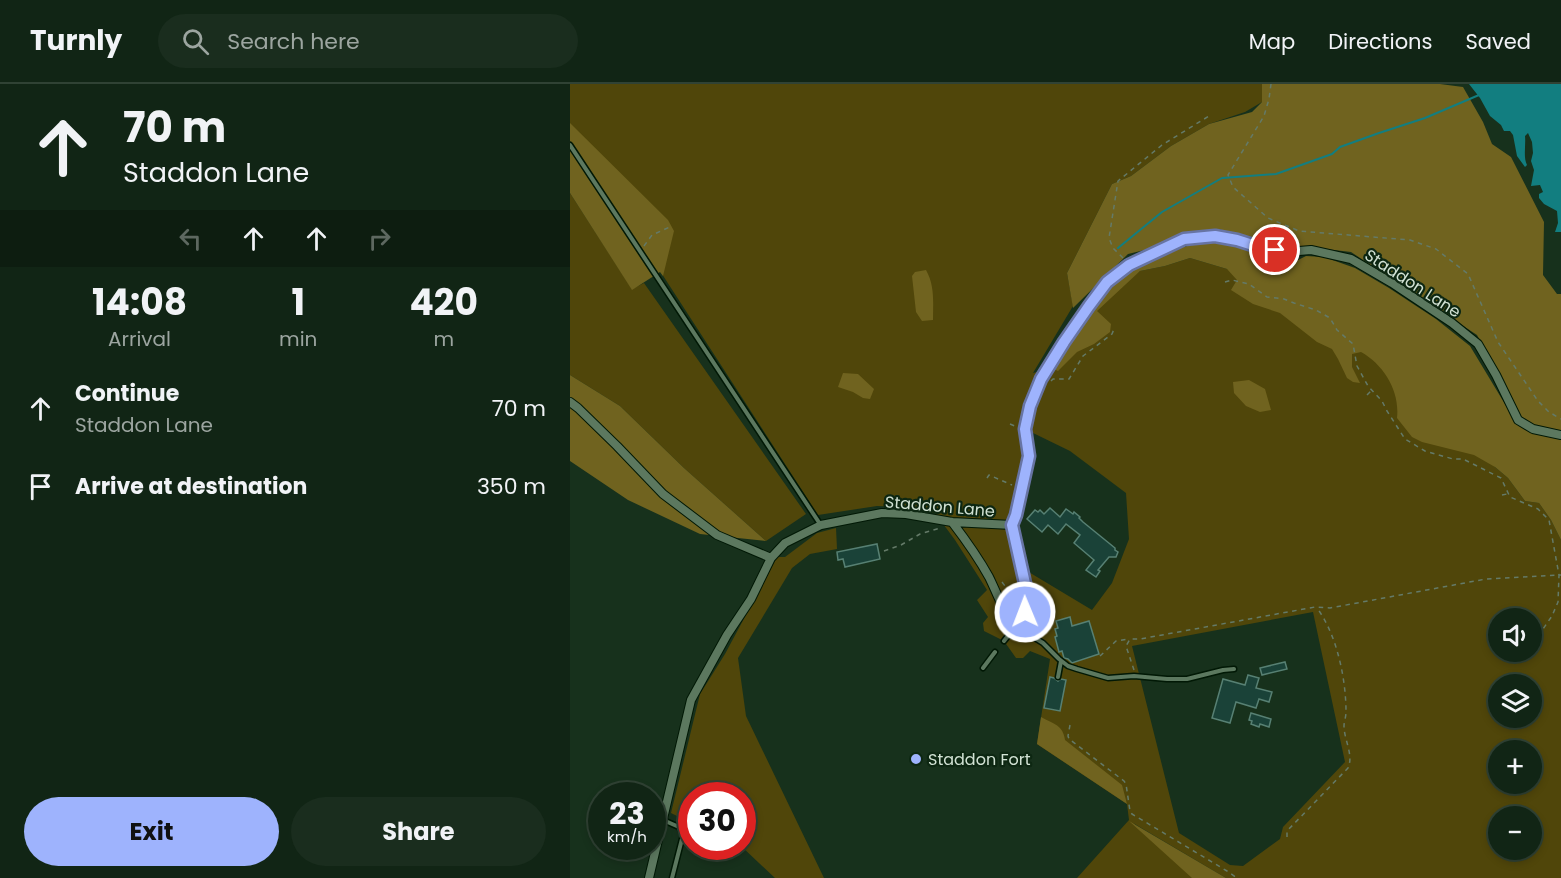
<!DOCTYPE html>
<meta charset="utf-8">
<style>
body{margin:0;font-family:Poppins,sans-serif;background:#1a2d1e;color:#f1f3f6;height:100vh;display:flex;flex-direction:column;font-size:22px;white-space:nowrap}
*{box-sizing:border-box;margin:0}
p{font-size:20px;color:#9ca5a0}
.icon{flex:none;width:33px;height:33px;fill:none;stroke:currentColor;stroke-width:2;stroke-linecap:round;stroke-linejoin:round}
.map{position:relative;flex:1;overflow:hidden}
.drawer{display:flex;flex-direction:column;background:#112515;width:570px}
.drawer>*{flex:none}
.hud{background:#112515;color:#f1f3f6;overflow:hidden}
.fabs{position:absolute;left:918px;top:524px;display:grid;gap:12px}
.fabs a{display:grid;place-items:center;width:54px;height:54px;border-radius:50%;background:#112515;box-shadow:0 3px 9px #0003,0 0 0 2px #304234;font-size:30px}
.speed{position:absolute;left:18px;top:698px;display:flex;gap:12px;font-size:30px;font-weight:700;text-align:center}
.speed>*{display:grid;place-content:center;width:78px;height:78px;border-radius:50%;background:#112515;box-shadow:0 3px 9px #0003,0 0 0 2px #304234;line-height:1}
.speed small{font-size:15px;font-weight:400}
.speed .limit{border:9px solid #d22;background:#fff;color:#111}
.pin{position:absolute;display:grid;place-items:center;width:51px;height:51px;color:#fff;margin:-26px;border:3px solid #fff;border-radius:50%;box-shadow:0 2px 6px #0007}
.me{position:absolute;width:66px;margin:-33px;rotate:359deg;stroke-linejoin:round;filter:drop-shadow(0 0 4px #0008)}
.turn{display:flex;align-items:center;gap:21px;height:126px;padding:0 24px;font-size:27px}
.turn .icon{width:78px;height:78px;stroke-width:2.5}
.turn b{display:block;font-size:42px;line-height:51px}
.lanes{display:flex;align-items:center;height:57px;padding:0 24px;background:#0003;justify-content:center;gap:30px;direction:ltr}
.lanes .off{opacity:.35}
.eta{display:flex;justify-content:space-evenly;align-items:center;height:102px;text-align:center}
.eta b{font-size:36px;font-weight:700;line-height:42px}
.primary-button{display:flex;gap:12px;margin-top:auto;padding:12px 24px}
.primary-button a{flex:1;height:69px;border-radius:36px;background:#9eb3fd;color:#111;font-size:24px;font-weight:700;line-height:69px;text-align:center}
.primary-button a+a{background:#1a2d1e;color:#f1f3f6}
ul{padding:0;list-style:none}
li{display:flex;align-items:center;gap:18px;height:78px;padding:0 24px}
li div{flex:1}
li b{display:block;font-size:22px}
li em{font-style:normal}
header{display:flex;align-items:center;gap:36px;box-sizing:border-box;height:84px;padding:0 30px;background:#112515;border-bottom:2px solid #304234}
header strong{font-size:28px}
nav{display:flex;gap:33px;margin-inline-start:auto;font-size:21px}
.search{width:420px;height:54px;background:#1a2d1e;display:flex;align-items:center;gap:15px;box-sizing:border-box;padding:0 21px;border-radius:33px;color:#9ca5a0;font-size:22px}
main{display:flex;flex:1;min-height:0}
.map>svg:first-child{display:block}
.green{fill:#50460a;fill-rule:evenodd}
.forest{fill:#70631f}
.water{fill:#127e80}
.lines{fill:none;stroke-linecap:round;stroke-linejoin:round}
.stream{stroke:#127e80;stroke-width:2}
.building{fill:#1a4238;stroke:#578073;stroke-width:1.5}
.service-casing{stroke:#011805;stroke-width:7}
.minor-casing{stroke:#011805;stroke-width:10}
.path{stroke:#647a68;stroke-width:1.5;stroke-dasharray:4.5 4.5;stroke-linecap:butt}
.service{stroke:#5c785f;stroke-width:4}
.minor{stroke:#5c785f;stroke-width:8}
.route-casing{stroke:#6774a4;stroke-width:15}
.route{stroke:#9eb3fd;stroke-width:10}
.poi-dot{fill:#9eb3fd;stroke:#0d2712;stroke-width:2}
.labels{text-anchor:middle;stroke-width:4.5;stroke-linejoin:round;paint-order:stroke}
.street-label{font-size:16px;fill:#d2e2d4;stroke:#0d2712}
.poi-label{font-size:16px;fill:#d2e2d4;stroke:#0d2712;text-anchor:start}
</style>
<header>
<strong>Turnly</strong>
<div class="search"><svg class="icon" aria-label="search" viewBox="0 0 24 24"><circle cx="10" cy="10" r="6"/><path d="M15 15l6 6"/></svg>Search here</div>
<nav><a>Map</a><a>Directions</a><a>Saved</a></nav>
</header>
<main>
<section class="drawer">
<div class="hud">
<div class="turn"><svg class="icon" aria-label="ahead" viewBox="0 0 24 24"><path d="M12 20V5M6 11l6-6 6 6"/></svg><div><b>70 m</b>Staddon Lane</div></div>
<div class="lanes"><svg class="icon off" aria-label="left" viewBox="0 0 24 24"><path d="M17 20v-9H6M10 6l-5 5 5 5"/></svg><svg class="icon" aria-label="ahead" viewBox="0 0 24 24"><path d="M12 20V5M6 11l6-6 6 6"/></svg><svg class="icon" aria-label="ahead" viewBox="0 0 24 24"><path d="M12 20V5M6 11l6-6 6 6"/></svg><svg class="icon off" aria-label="right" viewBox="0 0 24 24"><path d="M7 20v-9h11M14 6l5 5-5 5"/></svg></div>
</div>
<div class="eta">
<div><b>14:08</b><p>Arrival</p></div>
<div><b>1</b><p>min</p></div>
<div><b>420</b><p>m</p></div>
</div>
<ul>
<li><svg class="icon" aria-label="ahead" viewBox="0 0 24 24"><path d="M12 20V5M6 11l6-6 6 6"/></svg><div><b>Continue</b><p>Staddon Lane</p></div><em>70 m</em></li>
<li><svg class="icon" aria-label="arrive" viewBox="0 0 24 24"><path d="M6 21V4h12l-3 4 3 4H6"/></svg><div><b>Arrive at destination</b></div><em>350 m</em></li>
</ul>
<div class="primary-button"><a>Exit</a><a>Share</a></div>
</section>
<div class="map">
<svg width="991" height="794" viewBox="0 0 991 794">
<rect width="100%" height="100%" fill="#17311c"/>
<path class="green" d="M 0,0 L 694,0 L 692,18 L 675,28 L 639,40 L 601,62 L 561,92 L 542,100 L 497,189 L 503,222 L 463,289 L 482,284 L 520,223 L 570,187 L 595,182 L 620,174 L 657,185 L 844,255 L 925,383 L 938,394 L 955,417 L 969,419 L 981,436 L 991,456 L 991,794 L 656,794 L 563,739 L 624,794 L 507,794 L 559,736 L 557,720 L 467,660 L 480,575 L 460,567 L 453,574 L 446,574 L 434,557 L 414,547 L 413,539 L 418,533 L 407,516 L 417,506 L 385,456 L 365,429 L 337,423 L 307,422 L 248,431 L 90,187 L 0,57 ZM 461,348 L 500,367 L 556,409 L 559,455 L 542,499 L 522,526 L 457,487 L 448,449 L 448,439 L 463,370 ZM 743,528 L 775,678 L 713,743 L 710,755 L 673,782 L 660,781 L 609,749 L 562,562 ZM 928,534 L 962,534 L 962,567 L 928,567 ZM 928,600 L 962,600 L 962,633 L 928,633 ZM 928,666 L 962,666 L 962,699 L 928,699 ZM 928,732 L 962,732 L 962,765 L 928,765 Z
M 0,109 L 62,205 L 74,199 L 236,430 L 196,457 L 114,384 L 50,322 L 0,291 Z
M 266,444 L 267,465 L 240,470 L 222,484 L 168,574 L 176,632 L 254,794 L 205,794 L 171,762 L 172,762 L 172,711 L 122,711 L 121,739 L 101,729 L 130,610 L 155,570 L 207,473 L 215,473 L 247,449 Z"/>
<path class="forest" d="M 692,0 L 870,0 L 893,3 L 913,38 L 922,60 L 941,73 L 974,138 L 973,191 L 987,210 L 991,210 L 991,348 L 965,342 L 951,334 L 907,251 L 781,168 L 696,158 L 648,145 L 620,149 L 587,163 L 558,170 L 503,224 L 497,189 L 542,100 L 561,92 L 601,62 L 639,40 L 682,28 L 692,18 Z
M 0,39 L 98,136 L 104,147 L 93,192 L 90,188 L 62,206 L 0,109 Z
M 641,157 L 679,163 L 726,177 L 736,172 L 754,173 L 785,184 L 819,204 L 866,235 L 900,262 L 947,340 L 963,349 L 991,355 L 991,456 L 981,436 L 969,419 L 955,417 L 938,394 L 925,383 L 904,371 L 852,358 L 842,353 L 827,334 C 830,307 814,281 791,268 L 782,270 L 782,283 L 790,299 L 783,298 L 777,294 L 768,275 L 762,265 L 747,258 L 710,229 L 683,220 L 661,206 L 667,196 L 657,185 L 620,174 L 595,182 L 570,187 L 527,227 L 541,240 L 540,248 L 524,260 L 507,268 L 488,287 L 482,284 C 500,256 515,222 539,199 C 563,176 610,162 641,157 Z
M 356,186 C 365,202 363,218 363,236 L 352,237 L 346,228 L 342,192 L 345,188 Z
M 273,289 L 288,290 L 304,305 L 300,315 L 293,314 L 283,308 L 268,303 Z
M 0,291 L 50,322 L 114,384 L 196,457 L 130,450 L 58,416 L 0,377 Z
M 679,296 L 695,305 L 701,326 L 690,328 L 676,322 L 664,309 L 663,298 Z
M 471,633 C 484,640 493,641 495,656 L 552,701 L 557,720 L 467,660 Z
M 559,737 L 656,794 L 622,794 Z"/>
<path class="water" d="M 899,0 L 991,0 L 991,148 L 985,148 L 988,139 L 987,127 L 974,120 L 969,114 L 969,110 L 973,108 L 970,101 L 961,102 L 964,86 L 961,77 L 963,69 L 962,58 L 958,49 L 955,52 C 956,61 953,73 957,81 L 955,83 L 947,72 L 943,51 L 940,47 L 934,47 L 931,41 L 920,32 L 910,14 Z"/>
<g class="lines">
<path class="stream" d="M 548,164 L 592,128 L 652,94 L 706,90 L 762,70 L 770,63 L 809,49 L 855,34 L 909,11"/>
</g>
<path class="building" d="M 480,424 L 490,433 L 496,425 L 503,430 L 504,428 L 510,433 L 509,434 L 513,438 L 545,464 L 545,466 L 548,468 L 546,473 L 539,473 L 528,486 L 530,487 L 526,493 L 516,486 L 524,476 L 504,459 L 510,451 L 496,440 L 488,450 L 478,441 L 472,448 L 457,435 L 465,426 L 468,428 L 470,426 L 474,430 Z
M 307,460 L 310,475 L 275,483 L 273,475 L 268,476 L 267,468 Z
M 500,533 L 502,542 L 519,537 L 529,570 L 502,579 L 498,575 L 494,574 L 492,567 L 489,568 L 485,553 L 487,552 L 485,545 L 488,544 L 486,537 Z
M 715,578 L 717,585 L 692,591 L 690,584 Z
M 678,591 L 689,594 L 686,604 L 702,608 L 699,618 L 689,615 L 686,624 L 666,618 L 660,639 L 642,634 L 653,595 L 675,601 Z
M 480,593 L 484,594 L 488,597 L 491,595 L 496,596 L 490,627 L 474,624 Z
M 681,629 L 701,635 L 699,643 L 690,640 L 689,643 L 681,640 L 682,637 L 679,636 Z"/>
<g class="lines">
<g class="service-casing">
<path id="service" d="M 0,61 L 250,440
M 453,543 L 460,551 L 473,559 L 489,575 L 498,582 L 507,585 L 538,594 L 564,592 L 597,595 L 617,595 L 653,586 L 664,585
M 434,557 L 445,543
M 413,584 L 425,568
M 488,593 L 491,577
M 93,736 L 109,743 L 113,751 L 102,794"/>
</g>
<g class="minor-casing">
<path id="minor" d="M 0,318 L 8,324 L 47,362 L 93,410 L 147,451 L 201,474
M 382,438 C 395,455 408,473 419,493 C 427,509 433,528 446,542 L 453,543 L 456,504 L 442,441
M 79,794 L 121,616 L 157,551 L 181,515 L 201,474 L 215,459 L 251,441 L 312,429 L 336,430 L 382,438 L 442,441 L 446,431 L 458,371 L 455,345 L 460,322 L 471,295 L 519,222 L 537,198 L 559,181 L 614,155 L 645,152 L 667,156 L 692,164 L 717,168 L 741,166 L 781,175 L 822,199 L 882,239 L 908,260 L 926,291 L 948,336 L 963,345 L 991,351"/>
</g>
<path class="path" d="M 701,0 L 699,15 L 694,32 L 658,91 L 663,103 L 698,134 L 729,147 L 840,156 L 866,165 L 898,190 L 928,258 L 968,317 L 979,328 L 991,335
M 717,143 L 722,158
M 74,162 L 82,151 L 102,142
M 553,174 L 543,164 L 539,154 L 548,97 L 592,61 L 639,32
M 655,198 L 662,196 L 679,200 L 697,213 L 714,215 L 724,219 L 746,226 L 760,234 L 767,246 L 783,260 L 787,282 L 798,302 L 812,317 L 817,327 L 835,355 L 855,367 L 883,375 L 893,375 L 931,394 L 940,413 L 968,425 L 979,436 L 989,491 L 988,518 L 982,532 L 964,558
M 481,297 L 483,295 L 499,295 L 513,272 L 542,250 L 544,245
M 797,311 L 801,307
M 440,340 L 447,343
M 417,394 L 419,391 L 442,401
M 932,411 L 937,410
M 314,467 L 331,461 L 350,450 L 370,444
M 432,498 L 447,518
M 530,572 L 546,557 L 559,555
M 564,586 L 556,562 L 560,555 L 570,555 L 745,523 L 760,524 L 916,495 L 991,491
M 500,641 L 498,652 L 499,655 L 554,697 L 556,700 L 560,727 L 562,730 L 657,787 L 667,794
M 717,753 L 717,747 L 778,684 C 784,671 774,656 774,642 C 774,638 776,633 776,628 C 776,595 767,551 747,524"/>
<use href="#service" class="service"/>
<use href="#minor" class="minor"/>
</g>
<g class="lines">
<g class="route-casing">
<path id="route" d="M 455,528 L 456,504 L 442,441 L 446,431 L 459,372 L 455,345 L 460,322 L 471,295 L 494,258 L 519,222 L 537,198 L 559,181 L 614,155 L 645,152 L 667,156 L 692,164 L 705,166"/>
</g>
<use href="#route" class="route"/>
</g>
<circle class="poi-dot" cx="346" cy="675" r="6"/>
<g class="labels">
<g class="street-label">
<text transform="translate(843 199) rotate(33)" y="6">Staddon Lane</text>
<text transform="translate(370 422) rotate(5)" y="6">Staddon Lane</text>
</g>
<g class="poi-label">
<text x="358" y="681">Staddon Fort</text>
</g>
</g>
</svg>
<div class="fabs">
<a><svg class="icon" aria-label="sound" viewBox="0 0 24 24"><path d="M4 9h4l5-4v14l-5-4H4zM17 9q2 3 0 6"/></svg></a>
<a><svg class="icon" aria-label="layers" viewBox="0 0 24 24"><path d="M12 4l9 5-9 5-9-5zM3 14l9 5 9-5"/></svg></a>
<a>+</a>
<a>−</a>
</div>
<div class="speed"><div>23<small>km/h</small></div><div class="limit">30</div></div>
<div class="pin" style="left:705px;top:166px;background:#d93025"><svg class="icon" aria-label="arrive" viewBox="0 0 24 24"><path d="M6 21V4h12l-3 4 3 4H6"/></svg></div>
<svg class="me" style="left:455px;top:528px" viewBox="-20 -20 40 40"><circle r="17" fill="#9eb3fd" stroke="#fff" stroke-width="3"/><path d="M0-11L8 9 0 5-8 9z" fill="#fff"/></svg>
</div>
</main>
